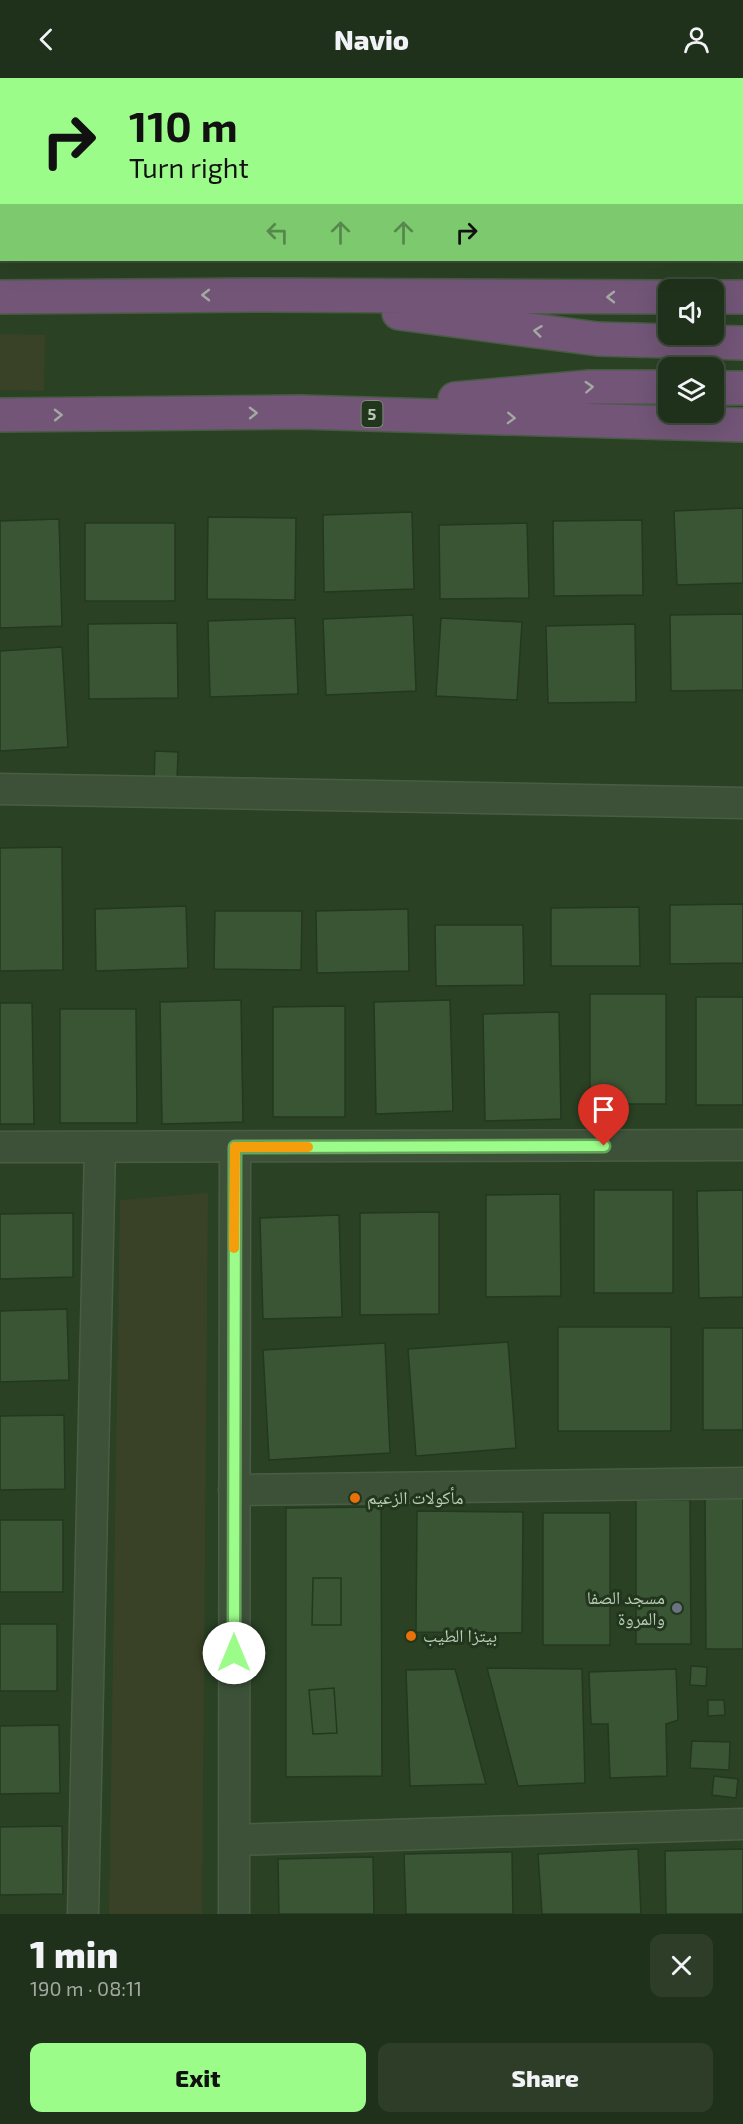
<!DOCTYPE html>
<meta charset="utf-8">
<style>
body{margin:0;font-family:"Exo 2","Noto Naskh Arabic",sans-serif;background:#2d3d28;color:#f1f3f6;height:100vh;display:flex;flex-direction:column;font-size:22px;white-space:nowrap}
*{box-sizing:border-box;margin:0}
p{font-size:20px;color:#a2a9a3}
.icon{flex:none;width:33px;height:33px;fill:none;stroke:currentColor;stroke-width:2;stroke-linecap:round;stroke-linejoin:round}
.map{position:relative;height:1836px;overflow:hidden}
.drawer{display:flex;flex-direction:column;background:#20311b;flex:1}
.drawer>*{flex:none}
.hud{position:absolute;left:0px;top:0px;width:744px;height:183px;box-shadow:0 6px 24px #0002,0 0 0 2px #3d4c3a;background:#9cfc8a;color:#111;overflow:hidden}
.fabs{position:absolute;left:658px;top:201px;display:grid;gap:12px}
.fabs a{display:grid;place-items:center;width:66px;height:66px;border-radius:12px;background:#20311b;box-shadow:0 6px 24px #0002,0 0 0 2px #3d4c3a;font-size:30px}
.pin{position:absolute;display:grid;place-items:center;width:51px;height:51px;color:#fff;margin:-62px -26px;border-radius:50% 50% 50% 0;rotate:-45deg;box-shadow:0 0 6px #0007}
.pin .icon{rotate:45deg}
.me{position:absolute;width:66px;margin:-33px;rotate:0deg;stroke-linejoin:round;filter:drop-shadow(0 0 4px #0008)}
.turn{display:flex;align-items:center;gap:21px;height:126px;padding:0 30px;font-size:27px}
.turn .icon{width:78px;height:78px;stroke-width:2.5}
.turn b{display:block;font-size:42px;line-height:51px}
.lanes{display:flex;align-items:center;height:57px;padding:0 30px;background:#0003;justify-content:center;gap:30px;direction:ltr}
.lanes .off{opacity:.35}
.round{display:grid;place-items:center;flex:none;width:63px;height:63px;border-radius:12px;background:#2d3d28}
.overview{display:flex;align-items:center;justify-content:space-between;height:102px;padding:0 30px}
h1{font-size:36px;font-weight:800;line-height:45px}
.button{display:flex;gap:12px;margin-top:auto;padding:12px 30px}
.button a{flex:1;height:69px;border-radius:12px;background:#9cfc8a;color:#111;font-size:24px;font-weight:800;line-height:69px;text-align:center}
.button a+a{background:#2d3d28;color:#f1f3f6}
header{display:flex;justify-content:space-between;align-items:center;height:78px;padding:0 30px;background:#20311b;font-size:27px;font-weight:800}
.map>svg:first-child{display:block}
.green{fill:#394226}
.building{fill:#3a5533;stroke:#243820;stroke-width:1.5;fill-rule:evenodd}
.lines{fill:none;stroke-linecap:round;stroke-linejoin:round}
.minor-casing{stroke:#495d45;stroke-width:33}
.highway-casing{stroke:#485b44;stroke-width:36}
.minor{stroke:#3d5139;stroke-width:30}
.highway{stroke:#725577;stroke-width:33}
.oneway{stroke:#a4a8a2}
.route-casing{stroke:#65a45a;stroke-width:15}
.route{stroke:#9cfc8a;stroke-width:10}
.slow{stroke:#f59e0b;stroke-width:10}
.food-dot{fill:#e8710a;stroke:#22361e;stroke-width:2}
.worship-dot{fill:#6b7280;stroke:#22361e;stroke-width:2}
.labels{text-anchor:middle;stroke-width:6;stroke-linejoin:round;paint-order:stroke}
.shield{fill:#22361e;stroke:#8c9e88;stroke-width:1.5}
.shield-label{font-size:16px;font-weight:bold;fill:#b9cbb5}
.poi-label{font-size:18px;fill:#b9cbb5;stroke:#22361e;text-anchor:start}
</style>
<header><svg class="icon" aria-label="back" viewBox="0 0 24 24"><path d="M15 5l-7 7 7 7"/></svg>Navio<svg class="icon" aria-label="person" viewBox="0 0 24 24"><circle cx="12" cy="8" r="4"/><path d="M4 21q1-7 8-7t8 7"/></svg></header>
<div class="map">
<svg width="743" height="1836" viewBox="0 0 743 1836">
<rect width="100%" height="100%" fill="#2a4124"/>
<path class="green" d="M 0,0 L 743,0 L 743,126 L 742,2 L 2,2 L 2,132 L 0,132 Z
M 0,256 L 45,257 L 44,313 L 0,312 Z
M 208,1115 L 202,1836 L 109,1836 L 120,1122 Z"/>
<path class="building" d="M 743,430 L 743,505 L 677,507 L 674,433 Z
M 412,434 L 414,511 L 324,514 L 323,437 Z
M 208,439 L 296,440 L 295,522 L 207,521 Z
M 59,441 L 62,548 L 0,550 L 0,443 Z
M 642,442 L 643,517 L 554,518 L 553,443 Z
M 85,445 L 175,445 L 175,523 L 85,523 Z
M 527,445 L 529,520 L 440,521 L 439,447 Z
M 743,536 L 743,612 L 671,613 L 670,537 Z
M 413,537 L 416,613 L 326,617 L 323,541 Z
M 295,540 L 298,616 L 210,619 L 208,543 Z
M 441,540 L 522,544 L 517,622 L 436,618 Z
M 177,545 L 178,620 L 89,621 L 88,546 Z
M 635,546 L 636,624 L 548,625 L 546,548 Z
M 62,569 L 68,669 L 0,673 L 0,573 Z
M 155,673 L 178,674 L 177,705 L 154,704 Z
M 62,769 L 63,892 L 0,893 L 0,770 Z
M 743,826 L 743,885 L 670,886 L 670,827 Z
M 186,828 L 188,890 L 96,893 L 95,831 Z
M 639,829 L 640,888 L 551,888 L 551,830 Z
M 408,831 L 409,893 L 317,895 L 316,833 Z
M 215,833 L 302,833 L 301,892 L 214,891 Z
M 435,847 L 523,847 L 524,907 L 436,908 Z
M 590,916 L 666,916 L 666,1026 L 590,1026 Z
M 696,919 L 743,919 L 743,1027 L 696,1027 Z
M 241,922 L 243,1044 L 162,1046 L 160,924 Z
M 450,922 L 453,1033 L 376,1036 L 374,924 Z
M 0,925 L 32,925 L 34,1046 L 0,1046 Z
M 345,928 L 345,1039 L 273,1039 L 273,929 Z
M 60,931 L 136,931 L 137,1045 L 60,1045 Z
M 559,934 L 561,1041 L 485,1043 L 483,936 Z
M 594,1112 L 673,1112 L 673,1215 L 594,1215 Z
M 743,1112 L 743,1219 L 699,1220 L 697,1113 Z
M 560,1116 L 561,1218 L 486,1219 L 486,1117 Z
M 439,1134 L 439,1236 L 360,1237 L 360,1135 Z
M 73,1135 L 73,1199 L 0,1201 L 0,1136 Z
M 339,1137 L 342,1239 L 263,1241 L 260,1140 Z
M 67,1231 L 69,1302 L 0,1304 L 0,1233 Z
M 558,1249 L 671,1249 L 671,1353 L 558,1353 Z
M 703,1250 L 743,1250 L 743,1352 L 703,1352 Z
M 508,1264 L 516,1370 L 416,1378 L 408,1271 Z
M 385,1265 L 390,1375 L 269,1382 L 263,1272 Z
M 64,1337 L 65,1411 L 0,1412 L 0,1338 Z
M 705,1419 L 743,1419 L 743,1571 L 706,1571 Z
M 636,1422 L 690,1422 L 691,1566 L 636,1566 Z
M 381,1429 L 382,1698 L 286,1699 L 286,1430 ZM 313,1500 L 341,1500 L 341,1547 L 312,1547 ZM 334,1610 L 337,1655 L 313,1656 L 309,1612 Z
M 417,1433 L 523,1434 L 522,1555 L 416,1554 Z
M 543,1435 L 610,1435 L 610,1567 L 543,1567 Z
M 0,1442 L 63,1442 L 63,1514 L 0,1514 Z
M 313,1500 L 341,1500 L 341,1547 L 312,1547 Z
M 0,1546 L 57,1546 L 57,1613 L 0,1613 Z
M 691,1588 L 707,1589 L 706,1608 L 690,1607 Z
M 487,1590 L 582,1591 L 585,1705 L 518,1708 Z
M 455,1591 L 486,1706 L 410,1708 L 406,1592 Z
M 676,1591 L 678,1642 L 666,1646 L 667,1698 L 610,1700 L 608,1646 L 591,1646 L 589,1594 Z
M 334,1610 L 337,1655 L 313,1656 L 309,1612 Z
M 708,1622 L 724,1622 L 725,1637 L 708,1638 Z
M 59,1647 L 60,1715 L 0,1716 L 0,1648 Z
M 692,1663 L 730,1664 L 729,1692 L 690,1690 Z
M 714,1698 L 738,1701 L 736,1720 L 712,1717 Z
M 62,1748 L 63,1816 L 0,1817 L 0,1749 Z
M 638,1771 L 641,1836 L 542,1836 L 538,1776 Z
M 743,1771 L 743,1836 L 666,1836 L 665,1773 Z
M 512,1774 L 513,1836 L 406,1836 L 404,1776 Z
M 373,1779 L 374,1836 L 279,1836 L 278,1781 Z"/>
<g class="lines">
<g class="minor-casing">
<path id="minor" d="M 0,711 L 743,725
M 0,1069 L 743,1067
M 234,1412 L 743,1405
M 234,1762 L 743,1746
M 83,1836 L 100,1069
M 234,1836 L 235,1069"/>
</g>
<g class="highway-casing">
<path id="highway" d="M 0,219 L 257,217 L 669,219
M 714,219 L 743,219
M 399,235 L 598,261 L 743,265
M 714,310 L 743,310
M 455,321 L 590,309 L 669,309
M 0,337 L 300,334 L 743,347"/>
</g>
<use href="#minor" class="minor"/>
<use href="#highway" class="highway"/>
</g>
<defs><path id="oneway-chevron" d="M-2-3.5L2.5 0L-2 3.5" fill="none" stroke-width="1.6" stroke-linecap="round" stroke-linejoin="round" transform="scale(1.5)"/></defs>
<g class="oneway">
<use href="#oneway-chevron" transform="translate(206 217) rotate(180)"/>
<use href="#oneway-chevron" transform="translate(611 219) rotate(-180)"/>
<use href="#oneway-chevron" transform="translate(538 253) rotate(-173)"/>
<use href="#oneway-chevron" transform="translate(589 309) rotate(-3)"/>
<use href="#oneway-chevron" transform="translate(253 335) rotate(-1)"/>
<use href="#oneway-chevron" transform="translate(58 337) rotate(-1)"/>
<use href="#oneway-chevron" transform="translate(511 340) rotate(2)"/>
</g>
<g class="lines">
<g class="route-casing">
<path id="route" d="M 234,1575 L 235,1069 L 604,1068"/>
</g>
<use href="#route" class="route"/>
<path class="slow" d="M 234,1170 L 235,1069 L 308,1069"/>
</g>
<g class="food-dot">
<circle cx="355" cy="1420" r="6"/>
<circle cx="411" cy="1558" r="6"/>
</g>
<circle class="worship-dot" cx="677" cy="1530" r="6"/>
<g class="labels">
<rect class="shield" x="361.5" y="323" width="21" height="26" rx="4.5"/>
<g class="shield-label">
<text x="372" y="342">5</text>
</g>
<g class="poi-label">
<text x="367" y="1426">مأكولات الزعيم</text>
<text x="665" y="1526" text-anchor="end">مسجد الصفا<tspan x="665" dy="21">والمروة</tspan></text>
<text x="423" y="1564">بيتزا الطيب</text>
</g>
</g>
</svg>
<div class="fabs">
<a><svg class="icon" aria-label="sound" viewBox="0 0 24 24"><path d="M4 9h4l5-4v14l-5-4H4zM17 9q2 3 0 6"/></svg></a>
<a><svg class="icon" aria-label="layers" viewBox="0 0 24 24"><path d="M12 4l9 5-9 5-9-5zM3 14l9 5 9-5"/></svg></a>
</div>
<div class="pin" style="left:604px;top:1068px;background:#d93025"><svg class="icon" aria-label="arrive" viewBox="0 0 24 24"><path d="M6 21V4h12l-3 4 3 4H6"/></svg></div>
<svg class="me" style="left:234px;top:1575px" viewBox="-20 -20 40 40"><circle r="19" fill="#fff"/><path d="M0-13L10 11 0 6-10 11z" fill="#9cfc8a"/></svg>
<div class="hud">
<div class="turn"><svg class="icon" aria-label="right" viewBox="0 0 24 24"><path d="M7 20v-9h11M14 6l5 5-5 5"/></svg><div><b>110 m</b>Turn right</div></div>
<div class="lanes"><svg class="icon off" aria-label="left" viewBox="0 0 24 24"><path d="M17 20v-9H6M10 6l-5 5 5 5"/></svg><svg class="icon off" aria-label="ahead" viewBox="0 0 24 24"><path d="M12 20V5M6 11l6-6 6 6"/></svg><svg class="icon off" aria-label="ahead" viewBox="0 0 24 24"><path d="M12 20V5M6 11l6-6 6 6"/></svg><svg class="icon" aria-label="right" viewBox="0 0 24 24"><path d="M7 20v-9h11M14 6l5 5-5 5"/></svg></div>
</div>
</div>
<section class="drawer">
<div class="overview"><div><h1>1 min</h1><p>190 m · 08:11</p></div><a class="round"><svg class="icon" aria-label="close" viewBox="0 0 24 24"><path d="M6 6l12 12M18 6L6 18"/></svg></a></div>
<div class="button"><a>Exit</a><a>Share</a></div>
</section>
